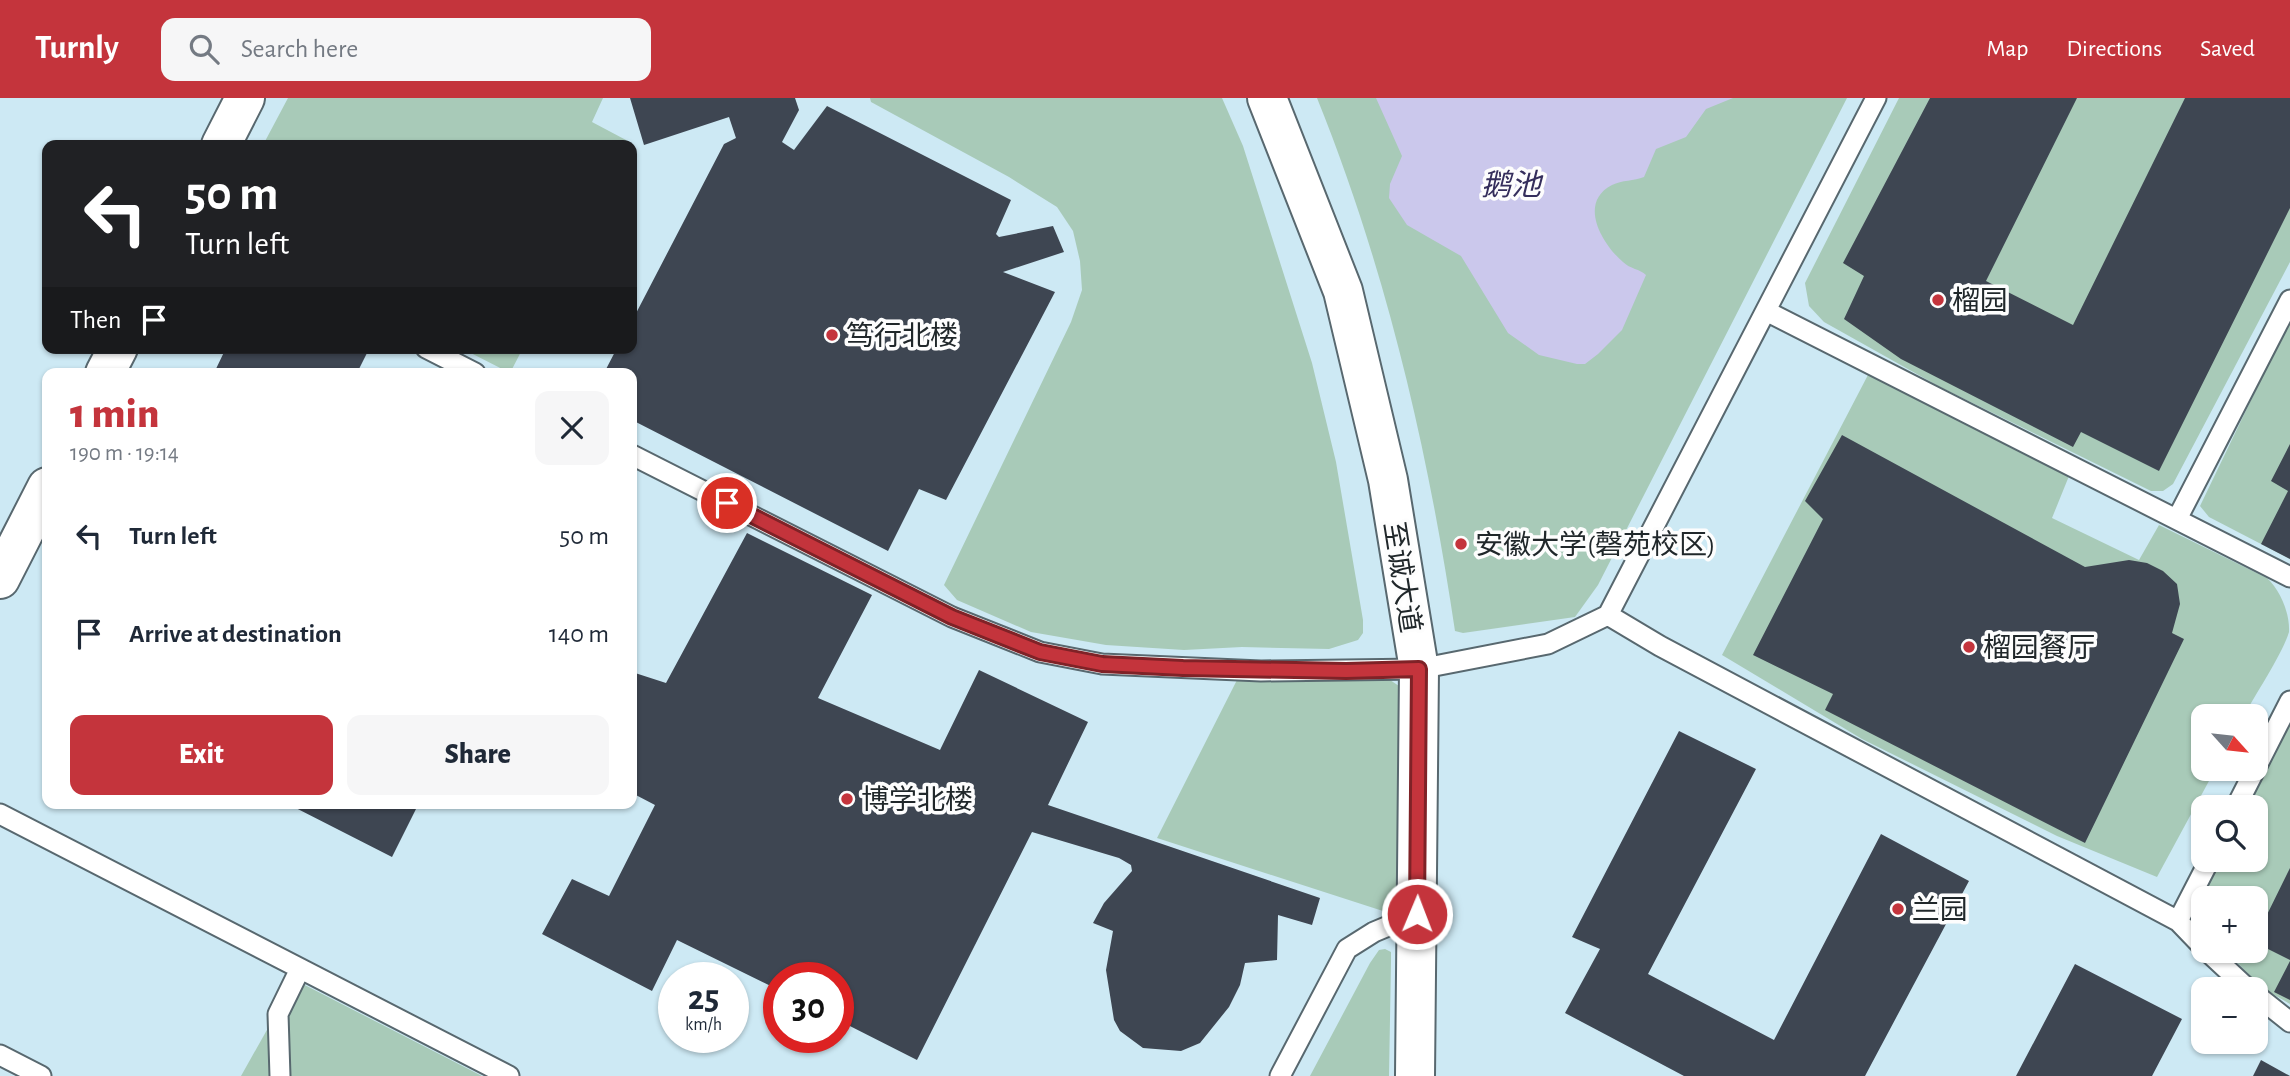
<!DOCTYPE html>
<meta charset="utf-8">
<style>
body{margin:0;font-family:"Alegreya Sans","Noto Sans SC",sans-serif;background:#f6f6f7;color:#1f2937;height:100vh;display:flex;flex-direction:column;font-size:26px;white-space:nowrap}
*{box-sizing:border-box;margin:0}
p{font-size:23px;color:#747a83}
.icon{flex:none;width:38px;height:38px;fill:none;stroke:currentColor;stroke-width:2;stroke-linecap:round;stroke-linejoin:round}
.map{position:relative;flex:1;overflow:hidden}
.drawer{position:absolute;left:42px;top:270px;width:595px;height:441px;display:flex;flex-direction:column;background:#fff;border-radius:14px;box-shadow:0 2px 5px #0004}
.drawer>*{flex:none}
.top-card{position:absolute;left:42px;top:42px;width:595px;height:214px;border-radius:14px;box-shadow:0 2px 5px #0004;background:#202124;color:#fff;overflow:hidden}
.needle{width:46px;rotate:117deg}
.fabs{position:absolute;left:2191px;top:606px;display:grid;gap:14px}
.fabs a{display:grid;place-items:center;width:77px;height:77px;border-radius:14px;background:#fff;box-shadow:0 2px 5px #0004;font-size:35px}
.speed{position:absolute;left:658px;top:864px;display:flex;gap:14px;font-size:35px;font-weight:700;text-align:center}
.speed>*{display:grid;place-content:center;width:91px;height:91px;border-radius:50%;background:#fff;box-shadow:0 2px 5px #0004;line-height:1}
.speed small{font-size:18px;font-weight:400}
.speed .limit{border:10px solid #d22;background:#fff;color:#111}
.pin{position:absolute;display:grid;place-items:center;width:60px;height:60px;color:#fff;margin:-30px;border:4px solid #fff;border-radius:50%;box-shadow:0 2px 7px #0007}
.me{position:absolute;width:77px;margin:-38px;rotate:1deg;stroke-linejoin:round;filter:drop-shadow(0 0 5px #0008)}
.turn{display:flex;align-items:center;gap:24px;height:147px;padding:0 28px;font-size:32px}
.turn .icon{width:91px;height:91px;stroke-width:2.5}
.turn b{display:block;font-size:49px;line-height:60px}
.then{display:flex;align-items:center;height:66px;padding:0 28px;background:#0003;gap:14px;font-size:26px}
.round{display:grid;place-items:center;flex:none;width:74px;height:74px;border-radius:14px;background:#f6f6f7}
.head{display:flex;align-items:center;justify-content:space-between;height:119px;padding:0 28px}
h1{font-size:42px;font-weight:800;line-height:52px;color:#c4343c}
.primary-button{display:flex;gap:14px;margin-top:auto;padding:14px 28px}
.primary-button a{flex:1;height:80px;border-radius:14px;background:#c4343c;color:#fff;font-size:28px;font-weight:800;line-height:80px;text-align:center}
.primary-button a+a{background:#f6f6f7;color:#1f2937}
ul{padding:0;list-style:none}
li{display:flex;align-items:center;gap:21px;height:98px;padding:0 28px}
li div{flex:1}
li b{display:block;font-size:26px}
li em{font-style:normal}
header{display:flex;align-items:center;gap:42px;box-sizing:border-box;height:98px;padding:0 35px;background:#c4343c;color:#fff}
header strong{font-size:33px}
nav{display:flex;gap:38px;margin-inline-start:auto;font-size:24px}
.search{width:490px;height:63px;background:#f6f6f7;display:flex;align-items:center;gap:18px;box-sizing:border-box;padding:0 24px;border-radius:14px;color:#747a83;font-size:26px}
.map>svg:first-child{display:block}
.built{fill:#cde9f4;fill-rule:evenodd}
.green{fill:#a8cab8}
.water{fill:#cbc8ec}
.building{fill:#3e4652}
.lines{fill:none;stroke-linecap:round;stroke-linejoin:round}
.lane-casing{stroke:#58686f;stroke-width:23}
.street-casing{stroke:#58686f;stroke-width:42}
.lane{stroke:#fff;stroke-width:19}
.street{stroke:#fff;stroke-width:38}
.route-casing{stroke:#7f2227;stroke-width:18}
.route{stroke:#c4343c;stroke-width:12}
.poi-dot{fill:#c4343c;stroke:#fdfdfd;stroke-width:2.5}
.labels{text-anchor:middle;stroke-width:7;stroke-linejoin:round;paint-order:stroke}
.poi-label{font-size:28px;fill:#20272a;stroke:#fdfdfd;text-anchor:start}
.street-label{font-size:28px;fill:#20272a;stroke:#fdfdfd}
.water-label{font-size:30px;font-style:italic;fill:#352e5c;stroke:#fdfdfd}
</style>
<header>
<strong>Turnly</strong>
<div class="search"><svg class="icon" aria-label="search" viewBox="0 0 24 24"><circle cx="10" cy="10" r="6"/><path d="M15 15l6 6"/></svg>Search here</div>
<nav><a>Map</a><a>Directions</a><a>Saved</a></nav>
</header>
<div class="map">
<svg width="2290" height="978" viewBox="0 0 2290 978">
<rect width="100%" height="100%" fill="#e1f4fc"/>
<path class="built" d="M 0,0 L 2290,0 L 2290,978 L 0,978 ZM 47,47 L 632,47 L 632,250 L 47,250 ZM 47,275 L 632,275 L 632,705 L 47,705 ZM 2203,618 L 2256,618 L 2256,670 L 2203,670 ZM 2203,709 L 2256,709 L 2256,761 L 2203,761 ZM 2203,800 L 2256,800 L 2256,852 L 2203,852 ZM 674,880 L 733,880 L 733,940 L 674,940 ZM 779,880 L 838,880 L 838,940 L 779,940 ZM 2203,891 L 2256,891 L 2256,943 L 2203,943 Z"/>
<path class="green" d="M 288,0 L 603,0 L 592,24 L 626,42 L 623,47 L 263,47 Z
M 870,0 L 1222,0 L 1243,48 L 1312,265 L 1336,364 L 1363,522 L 1363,535 L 1358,542 L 1329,551 L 1242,549 L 1184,552 L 1106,547 L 1031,534 L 957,502 L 944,487 L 1071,224 L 1082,192 L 1080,163 L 1073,133 L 1057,109 L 1009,79 L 871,4 Z
M 1317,0 L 1847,0 L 1598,487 L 1575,519 L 1463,535 L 1455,533 C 1428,351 1386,171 1317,0 Z
M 1899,0 L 2290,0 L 2290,164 L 2173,386 L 2163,393 L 2151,393 L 1940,289 L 1824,224 L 1809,208 L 1805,185 Z
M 2290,221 L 2290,461 L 2209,419 L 2200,408 Z
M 461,250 L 523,250 L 510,275 Z
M 1869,275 L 2069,378 L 2052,420 L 2139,462 L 2159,427 L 2267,480 C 2280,492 2290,515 2289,534 C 2282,557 2256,595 2244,618 L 2203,618 L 2203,670 L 2216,670 L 2157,779 L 2057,738 L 1862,641 L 1722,557 Z
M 1387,580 L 1399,588 L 1400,808 L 1386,814 L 1157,740 L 1237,582 Z
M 2290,608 L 2290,906 L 2262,890 L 2225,852 L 2256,852 L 2256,800 L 2203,800 L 2203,802 L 2200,788 L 2213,761 L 2256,761 L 2256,709 L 2239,709 Z
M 1385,851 L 1391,854 L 1391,864 L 1389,978 L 1310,978 L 1370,865 L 1379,852 Z
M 295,882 L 482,978 L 241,978 Z"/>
<path class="water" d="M 1376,0 L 1733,0 L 1706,11 L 1686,39 L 1656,51 L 1644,79 C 1634,83 1622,82 1612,87 C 1577,105 1603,147 1623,164 C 1630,171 1640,171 1646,177 L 1622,232 L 1598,256 L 1585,266 L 1577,266 L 1539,257 L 1508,235 L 1461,158 L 1407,127 L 1389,100 L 1390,86 L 1402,58 Z"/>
<path class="building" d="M 630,0 L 795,0 L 799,12 L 782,44 L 794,52 L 827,8 L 1011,102 L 996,136 L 999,139 L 1053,128 L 1064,154 L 1003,174 L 1055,194 L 946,402 L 919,391 L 888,453 L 632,322 L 632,275 L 604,275 L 617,250 L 632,250 L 632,223 L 724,46 L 736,40 L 729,19 L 644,47 Z
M 1930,0 L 2077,0 L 1986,183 L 2073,227 L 2185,0 L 2290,0 L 2290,110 L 2159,373 L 2081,334 L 2073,349 L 1901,261 L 1844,221 L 1864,178 L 1843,165 Z
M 226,250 L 357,250 L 367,255 L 357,275 L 214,275 Z
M 1842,337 L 2085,469 L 2129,462 L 2147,465 L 2163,473 L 2177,486 L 2180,506 L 2172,535 L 2184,541 L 2085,745 L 1825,612 L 1833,596 L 1753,557 L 1823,421 L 1805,403 Z
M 2290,346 L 2290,461 L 2261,446 L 2288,393 L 2271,383 Z
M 747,435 L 872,497 L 818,600 L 940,652 L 979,572 L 1088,624 L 1048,707 L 1320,800 L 1312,827 L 1278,817 L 1277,862 L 1245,865 L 1240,887 L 1229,909 L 1200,945 L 1181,953 L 1143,950 L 1120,933 L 1114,922 L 1106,872 L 1113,833 L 1093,825 L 1104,805 L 1132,773 L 1131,767 L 1119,760 L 1032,734 L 917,962 L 838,922 L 838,880 L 779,880 L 779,892 L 677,842 L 652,893 L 542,836 L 572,781 L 609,798 L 655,707 L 632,695 L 632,574 L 666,585 Z
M 1679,633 L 1756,671 L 1648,876 L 1774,942 L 1881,736 L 1969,783 L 1865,978 L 1684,978 L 1565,915 L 1600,851 L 1572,839 Z
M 286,705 L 419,705 L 392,759 Z
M 2290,770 L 2290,862 L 2256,845 L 2256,839 Z
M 2290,863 L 2290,902 L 2274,894 Z
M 2075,866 L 2182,921 L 2152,978 L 2016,978 Z
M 2261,962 L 2290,978 L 2253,978 Z"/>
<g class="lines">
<g class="lane-casing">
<path id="lane" d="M 1766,213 L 2290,479
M 426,250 L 475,275
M 632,357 L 952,519 L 1040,554 L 1102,566 L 1261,573 L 1419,571 L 1548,546 L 1608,517 L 1876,0
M 2177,421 L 2290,202
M 1608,517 L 1660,548 L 2178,823 L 2203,849
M 2236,709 L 2290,603
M 0,716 L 509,978
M 2178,823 L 2210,761
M 2206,852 L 2248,891
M 2256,897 L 2290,924
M 0,957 L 41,978
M 280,978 L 278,916 L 300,871
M 1280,978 L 1347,851 L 1374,834 L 1417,816"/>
</g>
<g class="street-casing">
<path id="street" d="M 1267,0 L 1343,193 L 1388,382 L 1419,571 L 1415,978
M 221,47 L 245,0
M 105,275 L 118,250
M 0,481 L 47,389"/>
</g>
<use href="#lane" class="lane"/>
<use href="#street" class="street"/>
</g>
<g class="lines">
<g class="route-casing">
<path id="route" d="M 727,405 L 952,519 L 1040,554 L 1102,566 L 1183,570 L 1346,573 L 1419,571 L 1417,816"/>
</g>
<use href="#route" class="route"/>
</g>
<g class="poi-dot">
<circle cx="1938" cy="202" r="7"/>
<circle cx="832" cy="237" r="7"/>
<circle cx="1461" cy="446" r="7"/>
<circle cx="1969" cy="549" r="7"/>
<circle cx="847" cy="701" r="7"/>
<circle cx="1898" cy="811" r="7"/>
</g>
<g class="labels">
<g class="poi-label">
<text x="1952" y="212">榴园</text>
<text x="846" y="247">笃行北楼</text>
<text x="1475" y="456">安徽大学(磬苑校区)</text>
<text x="1983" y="559">榴园餐厅</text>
<text x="861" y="711">博学北楼</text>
<text x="1912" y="821">兰园</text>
</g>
<g class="street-label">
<text transform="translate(1403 479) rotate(81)" y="10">至诚大道</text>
</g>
<g class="water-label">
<text x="1511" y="97">鹅池</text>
</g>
</g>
</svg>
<div class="fabs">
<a><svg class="needle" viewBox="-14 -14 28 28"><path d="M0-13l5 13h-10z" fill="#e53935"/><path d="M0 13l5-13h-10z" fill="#747a83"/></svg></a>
<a><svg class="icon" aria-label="search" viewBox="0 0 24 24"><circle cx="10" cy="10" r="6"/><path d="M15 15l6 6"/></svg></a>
<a>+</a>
<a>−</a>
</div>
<div class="speed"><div>25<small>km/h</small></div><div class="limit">30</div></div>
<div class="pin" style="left:727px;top:405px;background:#d93025"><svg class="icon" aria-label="arrive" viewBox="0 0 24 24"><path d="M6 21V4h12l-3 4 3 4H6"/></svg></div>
<svg class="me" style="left:1417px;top:816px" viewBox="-20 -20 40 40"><circle r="17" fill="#c4343c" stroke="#fff" stroke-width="3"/><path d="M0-11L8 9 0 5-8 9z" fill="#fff"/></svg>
<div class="top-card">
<div class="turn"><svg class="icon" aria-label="left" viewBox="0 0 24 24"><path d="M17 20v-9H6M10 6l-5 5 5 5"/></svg><div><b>50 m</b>Turn left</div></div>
<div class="then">Then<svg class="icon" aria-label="arrive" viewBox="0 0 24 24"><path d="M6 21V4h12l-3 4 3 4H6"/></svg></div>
</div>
<section class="drawer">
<div class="head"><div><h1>1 min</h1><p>190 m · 19:14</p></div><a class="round"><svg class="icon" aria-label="close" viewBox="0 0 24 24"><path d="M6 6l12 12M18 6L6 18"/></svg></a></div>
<ul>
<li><svg class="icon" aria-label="left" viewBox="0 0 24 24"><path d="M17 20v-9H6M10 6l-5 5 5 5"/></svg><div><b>Turn left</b></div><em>50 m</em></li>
<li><svg class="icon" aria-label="arrive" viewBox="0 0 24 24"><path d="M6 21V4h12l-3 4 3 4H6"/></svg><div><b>Arrive at destination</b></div><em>140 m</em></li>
</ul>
<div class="primary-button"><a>Exit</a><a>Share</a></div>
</section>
</div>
